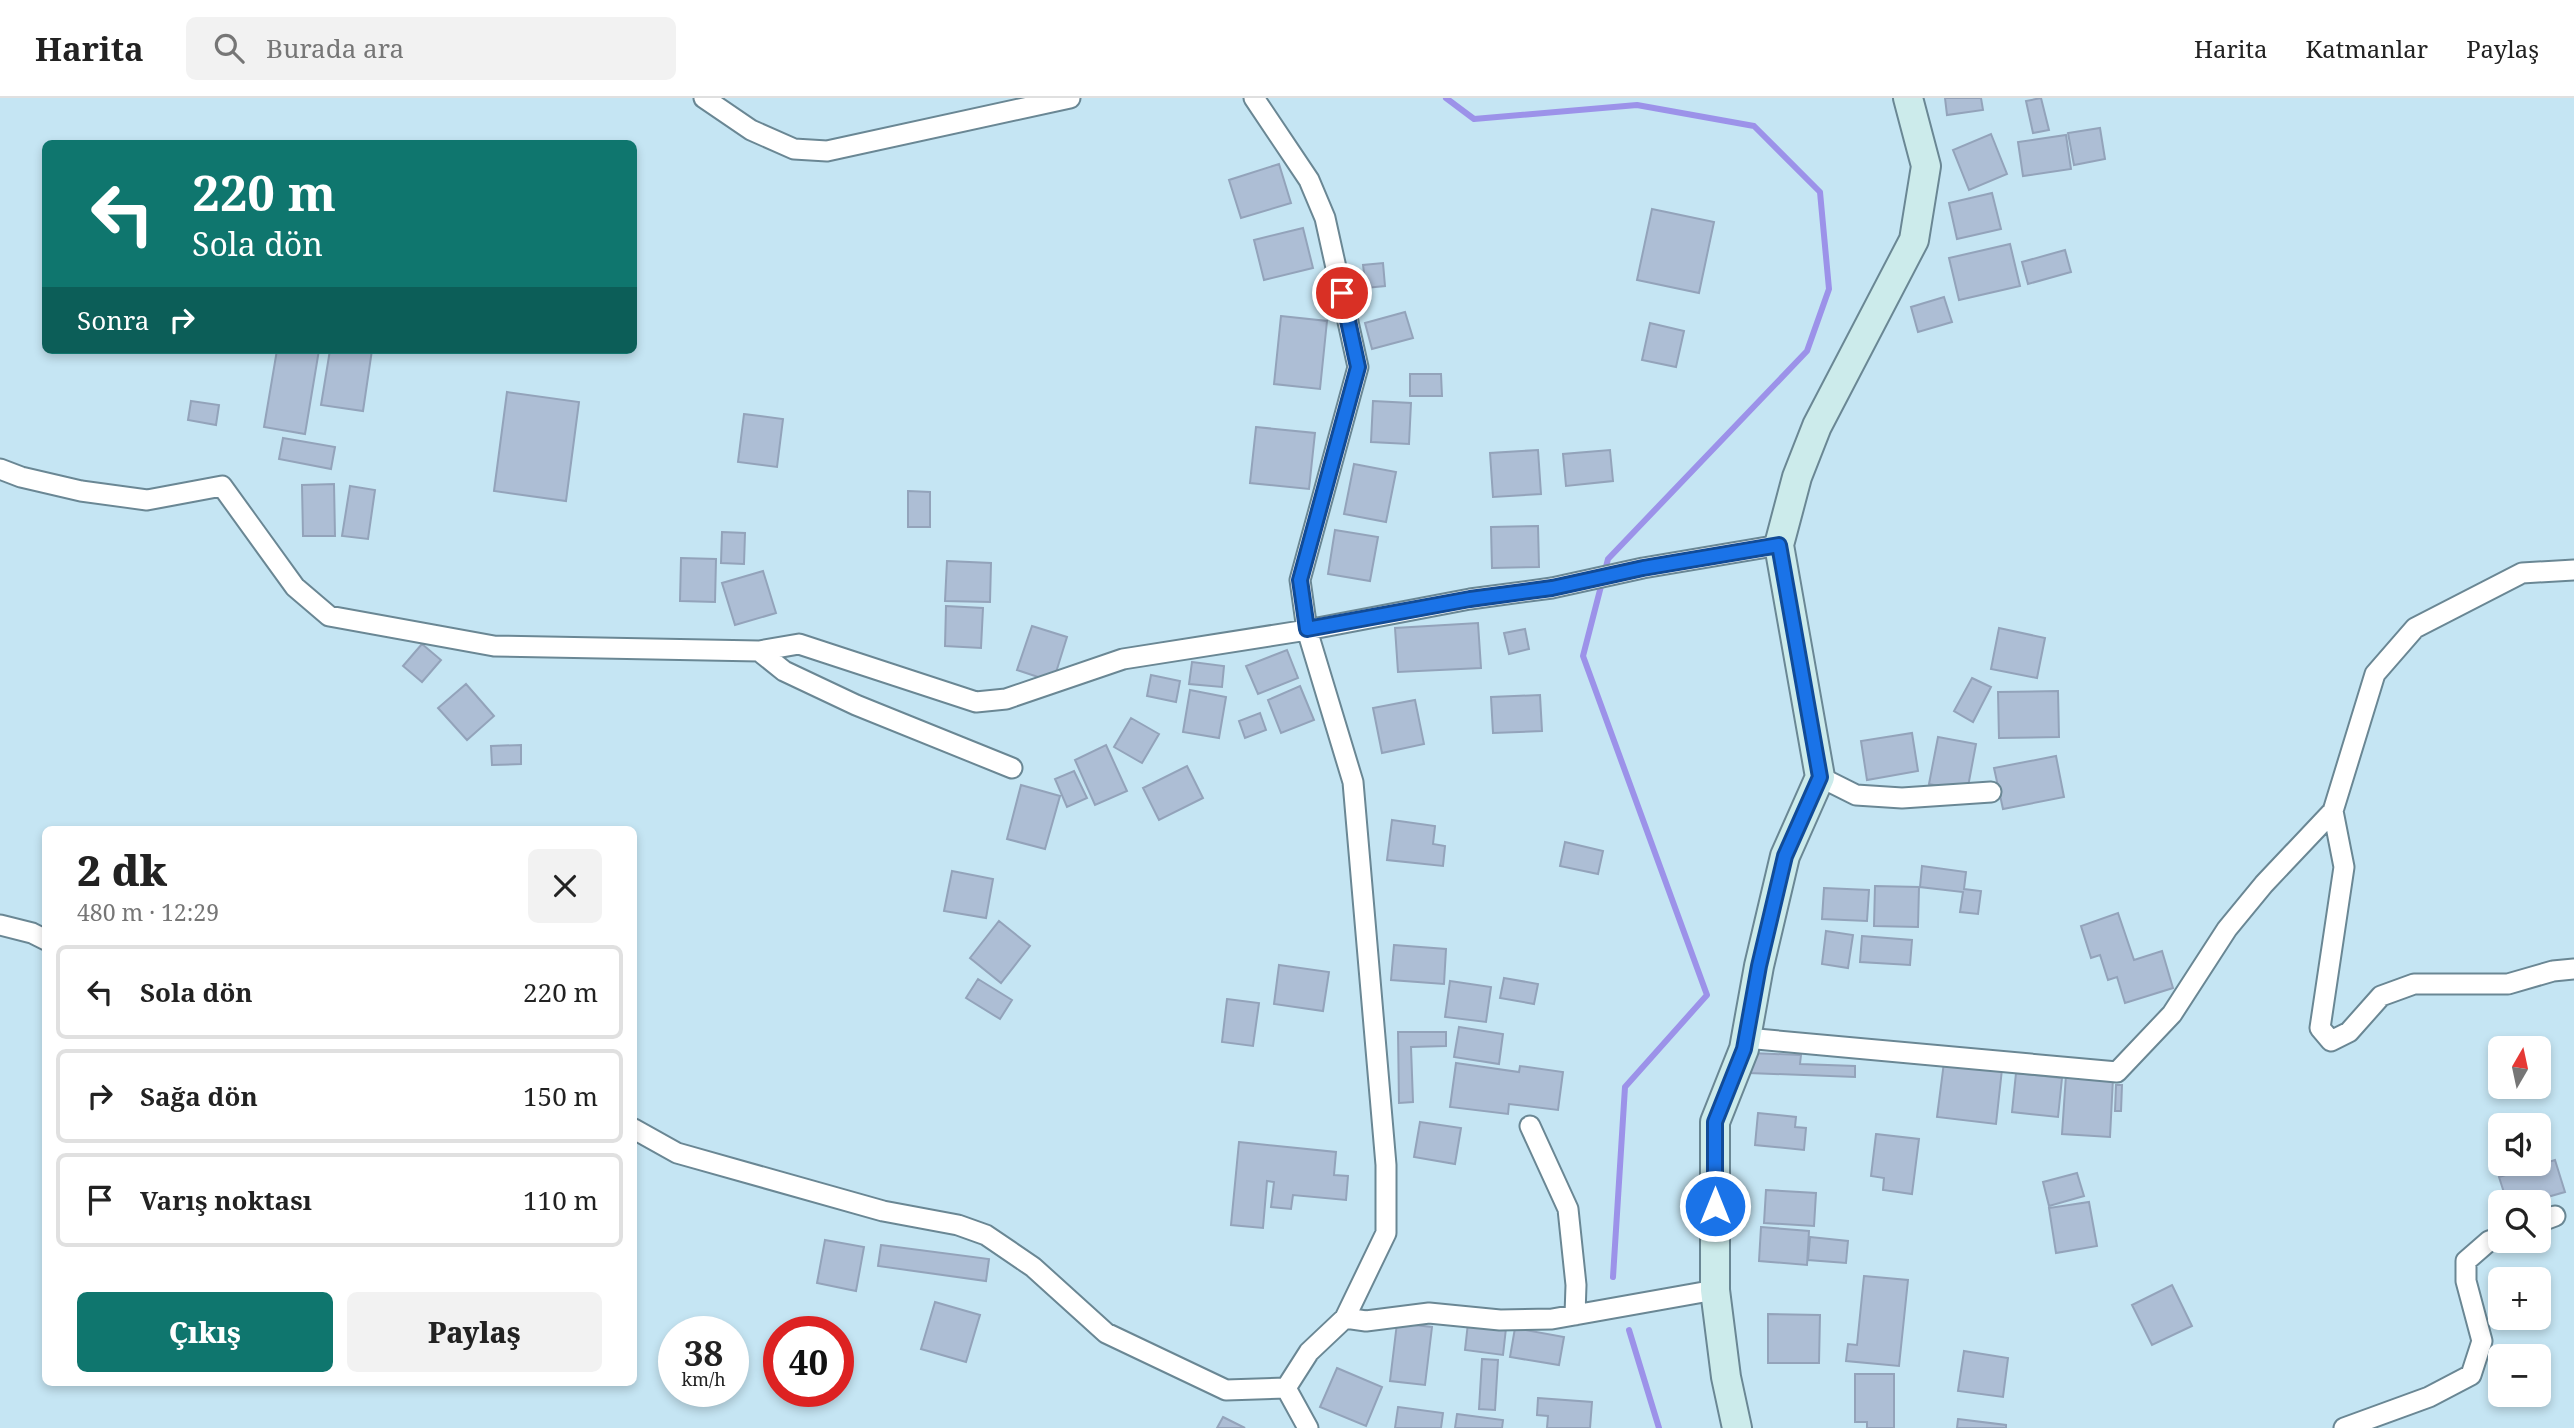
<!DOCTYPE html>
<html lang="tr">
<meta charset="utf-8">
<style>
body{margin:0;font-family:"Noto Serif",serif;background:#f2f2f2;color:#222;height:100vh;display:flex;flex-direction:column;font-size:26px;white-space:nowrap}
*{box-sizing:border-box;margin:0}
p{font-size:23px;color:#767676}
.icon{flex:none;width:38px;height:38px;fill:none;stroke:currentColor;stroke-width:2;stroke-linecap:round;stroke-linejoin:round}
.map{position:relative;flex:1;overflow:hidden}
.panel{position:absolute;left:42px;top:728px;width:595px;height:560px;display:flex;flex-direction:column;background:#fff;border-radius:10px;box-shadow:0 4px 10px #0003}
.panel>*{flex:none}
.guide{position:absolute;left:42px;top:42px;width:595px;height:214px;border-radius:10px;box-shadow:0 4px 10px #0003;background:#0f766e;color:#fff;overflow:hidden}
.needle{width:46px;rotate:9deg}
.fabs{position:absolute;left:2488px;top:938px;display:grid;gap:14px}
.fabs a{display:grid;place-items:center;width:63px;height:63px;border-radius:10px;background:#fff;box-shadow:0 4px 10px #0003;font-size:35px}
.speed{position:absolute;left:658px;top:1218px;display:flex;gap:14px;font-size:35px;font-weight:700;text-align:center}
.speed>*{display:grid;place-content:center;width:91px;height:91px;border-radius:50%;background:#fff;box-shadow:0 4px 10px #0003;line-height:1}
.speed small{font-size:18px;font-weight:400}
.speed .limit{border:10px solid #d22;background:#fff;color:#111}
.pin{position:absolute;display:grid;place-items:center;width:60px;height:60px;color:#fff;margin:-30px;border:4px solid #fff;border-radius:50%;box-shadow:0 2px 7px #0007}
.me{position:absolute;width:77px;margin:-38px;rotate:0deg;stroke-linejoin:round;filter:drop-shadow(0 0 5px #0008)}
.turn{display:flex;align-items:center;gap:24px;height:147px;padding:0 35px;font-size:32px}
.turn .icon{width:91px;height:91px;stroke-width:2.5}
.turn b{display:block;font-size:49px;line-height:60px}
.then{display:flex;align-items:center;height:66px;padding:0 35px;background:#0003;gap:14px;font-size:26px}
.round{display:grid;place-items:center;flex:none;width:74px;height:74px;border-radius:10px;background:#f2f2f2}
.head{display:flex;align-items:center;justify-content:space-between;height:119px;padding:0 35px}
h1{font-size:42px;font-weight:800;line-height:52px}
.action{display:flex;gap:14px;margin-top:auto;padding:14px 35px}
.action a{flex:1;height:80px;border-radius:10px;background:#0f766e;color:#fff;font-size:28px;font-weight:800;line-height:80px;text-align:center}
.action a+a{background:#f2f2f2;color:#222}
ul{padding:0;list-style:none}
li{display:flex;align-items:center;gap:21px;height:94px;margin:0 14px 10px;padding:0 21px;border:4px solid #e0e0e0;border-radius:10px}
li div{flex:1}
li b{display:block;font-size:26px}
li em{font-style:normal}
header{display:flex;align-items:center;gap:42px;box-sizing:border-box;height:98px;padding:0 35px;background:#fff;border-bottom:2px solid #e0e0e0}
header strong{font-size:33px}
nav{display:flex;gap:38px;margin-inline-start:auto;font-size:24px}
.search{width:490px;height:63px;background:#f2f2f2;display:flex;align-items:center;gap:18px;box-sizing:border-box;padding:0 24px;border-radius:10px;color:#767676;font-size:26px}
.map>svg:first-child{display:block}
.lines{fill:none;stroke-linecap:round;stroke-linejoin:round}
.stream{stroke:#9c92e9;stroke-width:6}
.building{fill:#adbed5;stroke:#93a3ba;stroke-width:2}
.street-casing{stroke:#6a8794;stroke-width:23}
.secondary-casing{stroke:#6a8794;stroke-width:32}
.street{stroke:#fff;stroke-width:19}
.secondary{stroke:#ccebeb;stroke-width:28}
.route-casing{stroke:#114b97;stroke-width:18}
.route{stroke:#1a73e8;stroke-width:12}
</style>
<header>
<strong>Harita</strong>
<div class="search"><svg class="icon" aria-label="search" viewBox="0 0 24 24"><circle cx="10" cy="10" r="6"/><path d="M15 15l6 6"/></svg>Burada ara</div>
<nav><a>Harita</a><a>Katmanlar</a><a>Paylaş</a></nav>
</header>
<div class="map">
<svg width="2574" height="1330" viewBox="0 0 2574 1330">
<rect width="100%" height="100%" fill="#c5e5f3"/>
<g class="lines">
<path class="stream" d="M 1446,0 L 1474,21 L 1637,7 L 1754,28 L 1820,94 L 1829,191 L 1807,253 L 1608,461 L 1583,558 L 1707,897 L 1625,989 L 1613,1179
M 1629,1232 L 1659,1330"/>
</g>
<path class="building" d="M 1945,0 L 1981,0 L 1983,12 L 1947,17 Z
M 2041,0 L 2049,32 L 2033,35 L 2026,3 Z
M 2100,30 L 2105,61 L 2074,67 L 2068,35 Z
M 1991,36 L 2007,76 L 1969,92 L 1953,52 Z
M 2066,37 L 2071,71 L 2023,78 L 2018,44 Z
M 1279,66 L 1291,105 L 1241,120 L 1229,82 Z
M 1992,95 L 2001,131 L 1957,141 L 1949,105 Z
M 1652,111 L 1714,124 L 1699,195 L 1637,182 Z
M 1303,130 L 1313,170 L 1264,182 L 1254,142 Z
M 2010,146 L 2020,188 L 1959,202 L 1949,160 Z
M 2065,152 L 2071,174 L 2028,186 L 2022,164 Z
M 1383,165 L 1385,188 L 1366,190 L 1363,167 Z
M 1944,199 L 1952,224 L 1918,234 L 1911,209 Z
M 1405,214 L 1413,240 L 1372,251 L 1365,225 Z
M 1281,218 L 1327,223 L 1320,291 L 1274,286 Z
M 1650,225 L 1684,233 L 1676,269 L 1642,262 Z
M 277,252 L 319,252 L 305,336 L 264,329 Z
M 330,252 L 372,252 L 363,313 L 321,307 Z
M 1410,276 L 1441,276 L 1442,298 L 1410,298 Z
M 507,294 L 579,304 L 566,403 L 494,393 Z
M 191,303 L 219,307 L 216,327 L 188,322 Z
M 1373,303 L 1411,305 L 1409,346 L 1371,344 Z
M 744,316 L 783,321 L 777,369 L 738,364 Z
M 1256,329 L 1315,335 L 1309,391 L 1250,385 Z
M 283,340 L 335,349 L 331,371 L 279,361 Z
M 1538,352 L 1541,396 L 1493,399 L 1490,355 Z
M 1610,352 L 1613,383 L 1566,388 L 1563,356 Z
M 1354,366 L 1396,374 L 1386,424 L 1344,416 Z
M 334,386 L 335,438 L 303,438 L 302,387 Z
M 350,388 L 375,392 L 368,441 L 342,438 Z
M 908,393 L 930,394 L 930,429 L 908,429 Z
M 1538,428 L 1539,469 L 1492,470 L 1491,429 Z
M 1335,432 L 1378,439 L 1370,483 L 1328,476 Z
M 722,434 L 745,435 L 744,466 L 721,465 Z
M 681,460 L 716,461 L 715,504 L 680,503 Z
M 947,463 L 991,465 L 990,504 L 945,503 Z
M 763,473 L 776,515 L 735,527 L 722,485 Z
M 946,508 L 983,510 L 981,550 L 945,548 Z
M 1478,525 L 1481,570 L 1398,574 L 1395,530 Z
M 1032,528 L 1067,539 L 1053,584 L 1017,572 Z
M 1999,530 L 2045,540 L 2037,580 L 1991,571 Z
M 1525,531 L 1529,551 L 1509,556 L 1504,535 Z
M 422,546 L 441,562 L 422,584 L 403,568 Z
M 1287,552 L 1298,580 L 1258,596 L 1246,568 Z
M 1192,564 L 1224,568 L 1222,589 L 1189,586 Z
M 1151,577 L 1180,583 L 1176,604 L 1147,598 Z
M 1972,580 L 1991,589 L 1973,624 L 1954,613 Z
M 466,586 L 494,618 L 467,642 L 438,610 Z
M 1300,588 L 1314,622 L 1281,635 L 1268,602 Z
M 1190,592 L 1226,599 L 1219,640 L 1183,634 Z
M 2058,593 L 2059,639 L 1999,640 L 1998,594 Z
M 1540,597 L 1542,633 L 1493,635 L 1491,599 Z
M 1415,602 L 1424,646 L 1382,655 L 1373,610 Z
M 1260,615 L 1266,632 L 1245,640 L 1239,623 Z
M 1131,620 L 1159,636 L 1142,665 L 1114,649 Z
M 1912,635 L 1918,673 L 1867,682 L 1861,643 Z
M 1938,639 L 1976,646 L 1967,694 L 1929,686 Z
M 521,647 L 521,666 L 492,667 L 491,648 Z
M 1106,647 L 1127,693 L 1095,707 L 1075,662 Z
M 2056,658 L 2064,699 L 2003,711 L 1994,670 Z
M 1187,668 L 1203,700 L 1159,722 L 1143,690 Z
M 1074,673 L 1087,700 L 1067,709 L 1055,681 Z
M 1021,687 L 1060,698 L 1045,751 L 1007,741 Z
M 1392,722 L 1435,728 L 1433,746 L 1445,748 L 1443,768 L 1387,762 Z
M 1565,744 L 1603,753 L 1598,776 L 1560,768 Z
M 1922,768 L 1966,774 L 1964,791 L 1981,793 L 1978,816 L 1960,814 L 1963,794 L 1920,789 Z
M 952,773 L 993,781 L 986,820 L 944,813 Z
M 1875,788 L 1919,789 L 1918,829 L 1874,828 Z
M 1824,790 L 1869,792 L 1867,823 L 1822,821 Z
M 2118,815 L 2134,862 L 2162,853 L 2173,890 L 2125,905 L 2117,879 L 2108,882 L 2100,857 L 2091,860 L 2081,828 Z
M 999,823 L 1030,848 L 1001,885 L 970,860 Z
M 1826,833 L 1853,837 L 1848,870 L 1822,866 Z
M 1862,838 L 1912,842 L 1910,867 L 1860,864 Z
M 1394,847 L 1446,851 L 1444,886 L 1391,882 Z
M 1279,867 L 1329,874 L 1323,913 L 1274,906 Z
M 1504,880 L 1538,886 L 1534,906 L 1500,900 Z
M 978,881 L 1012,902 L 1000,921 L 966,900 Z
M 1450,883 L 1491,889 L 1486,924 L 1445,919 Z
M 1227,901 L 1259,905 L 1253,948 L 1222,944 Z
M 1459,929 L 1503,936 L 1499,966 L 1454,959 Z
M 1398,934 L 1446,934 L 1446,948 L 1411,949 L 1413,1004 L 1399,1005 Z
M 1750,955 L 1801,957 L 1800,966 L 1855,968 L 1855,979 L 1749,975 Z
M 1944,964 L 2002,971 L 1996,1026 L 1937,1019 Z
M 1456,965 L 1519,974 L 1520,968 L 1563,974 L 1558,1012 L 1509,1006 L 1508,1016 L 1450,1009 Z
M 2016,975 L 2062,980 L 2058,1019 L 2012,1014 Z
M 2066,977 L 2113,980 L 2110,1039 L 2062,1036 Z
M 2116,987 L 2122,987 L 2121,1013 L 2115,1013 Z
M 1758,1015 L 1796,1019 L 1795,1029 L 1806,1030 L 1804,1052 L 1755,1047 Z
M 1420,1024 L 1461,1030 L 1455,1066 L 1414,1059 Z
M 1876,1036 L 1919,1041 L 1912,1096 L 1883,1092 L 1884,1080 L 1871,1078 Z
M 1239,1044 L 1336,1054 L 1334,1077 L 1348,1078 L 1346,1102 L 1293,1097 L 1291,1111 L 1271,1109 L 1274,1084 L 1267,1083 L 1263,1130 L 1231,1127 Z
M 2555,1062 L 2565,1094 L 2530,1104 L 2507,1104 L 2499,1079 Z
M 2077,1075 L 2084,1098 L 2049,1108 L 2043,1084 Z
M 1766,1092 L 1816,1095 L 1814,1128 L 1764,1125 Z
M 2089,1104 L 2097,1148 L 2056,1155 L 2049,1110 Z
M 1761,1129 L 1809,1133 L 1807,1167 L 1759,1163 Z
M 1810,1139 L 1848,1143 L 1846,1165 L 1808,1162 Z
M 825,1142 L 864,1149 L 856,1193 L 817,1185 Z
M 881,1147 L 989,1161 L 986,1183 L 878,1168 Z
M 1864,1178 L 1908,1182 L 1899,1268 L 1846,1263 L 1848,1246 L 1857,1247 Z
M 2172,1187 L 2192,1228 L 2152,1247 L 2132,1207 Z
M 935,1204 L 980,1217 L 966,1264 L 921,1251 Z
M 1768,1216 L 1820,1217 L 1819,1265 L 1768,1265 Z
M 1397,1225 L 1432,1229 L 1425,1287 L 1390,1283 Z
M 1468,1225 L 1506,1230 L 1503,1257 L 1465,1252 Z
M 1515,1230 L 1564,1239 L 1559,1267 L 1510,1259 Z
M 1964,1253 L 2008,1260 L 2003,1299 L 1958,1293 Z
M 1482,1261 L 1498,1262 L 1495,1312 L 1479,1311 Z
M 1337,1270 L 1382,1289 L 1366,1328 L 1320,1309 Z
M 1855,1276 L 1894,1276 L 1894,1330 L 1867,1330 L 1867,1324 L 1855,1324 Z
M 1538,1300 L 1592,1304 L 1590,1330 L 1547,1330 L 1548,1318 L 1537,1317 Z
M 1398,1309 L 1443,1315 L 1441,1330 L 1395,1330 Z
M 1457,1316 L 1503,1322 L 1502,1330 L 1455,1330 Z
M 1223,1319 L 1245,1330 L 1217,1330 Z
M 1958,1321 L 2006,1327 L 2006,1330 L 1957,1330 Z"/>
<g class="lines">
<g class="street-casing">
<path id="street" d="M 704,0 L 751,32 L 794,51 L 827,53 L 1070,0
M 1254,0 L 1309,82 L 1325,120 L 1358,269 L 1300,482 L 1307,532 L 1353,684 L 1386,1067 L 1386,1135 L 1345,1220 L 1309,1254 L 1286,1290
M 0,371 L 21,379 L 81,393 L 147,402 L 222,388 L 295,489 L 329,518 L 494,548 L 759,553 L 799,546 L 976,604 L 1006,601 L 1123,561 L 1307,532 L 1470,501 L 1552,490 L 1643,470 L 1779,447
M 759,553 L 784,573 L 856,607 L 1012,670
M 1820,679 L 1856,697 L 1902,700 L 1991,694
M 2333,713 L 2344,769 L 2320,930 L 2331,943 L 2349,934 L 2381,898 L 2414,886 L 2508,886 L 2553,873 L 2574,871
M 0,827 L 32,835 L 46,842
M 1746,940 L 2117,974 L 2172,916 L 2227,831 L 2264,786 L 2333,713 L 2375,576 L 2415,530 L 2522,475 L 2574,472
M 1530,1028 L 1568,1111 L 1576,1187 L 1575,1217
M 634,1031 L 677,1055 L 883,1113 L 958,1127 L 986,1137 L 1033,1169 L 1106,1235 L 1226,1292 L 1286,1290
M 2539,1124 L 2555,1118
M 1345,1220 L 1366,1223 L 1429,1215 L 1500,1222 L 1552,1221 L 1715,1192
M 1286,1290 L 1308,1330
M 2344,1330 L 2429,1299 L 2471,1277 L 2482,1243 L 2466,1183 L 2466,1163 L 2489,1143 L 2501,1139"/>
</g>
<g class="secondary-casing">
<path id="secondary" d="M 1737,1330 L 1726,1279 L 1715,1192 L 1715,1024 L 1744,951 L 1759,868 L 1785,758 L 1820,679 L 1779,447 L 1797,379 L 1817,328 L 1914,142 L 1926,68 L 1908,0"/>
</g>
<use href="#street" class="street"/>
<use href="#secondary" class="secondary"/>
</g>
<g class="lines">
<g class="route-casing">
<path id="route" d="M 1342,195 L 1358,269 L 1300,482 L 1307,531 L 1470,501 L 1552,490 L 1643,470 L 1779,447 L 1820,679 L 1785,758 L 1759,868 L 1744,951 L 1715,1024 L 1715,1108"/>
</g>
<use href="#route" class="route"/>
</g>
</svg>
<div class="fabs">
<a><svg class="needle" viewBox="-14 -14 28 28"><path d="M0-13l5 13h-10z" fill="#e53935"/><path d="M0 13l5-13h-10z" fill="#767676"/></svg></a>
<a><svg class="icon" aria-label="sound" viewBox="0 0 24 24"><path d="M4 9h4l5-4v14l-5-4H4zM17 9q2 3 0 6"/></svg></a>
<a><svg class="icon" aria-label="search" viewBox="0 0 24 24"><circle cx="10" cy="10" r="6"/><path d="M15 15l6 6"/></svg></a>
<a>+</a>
<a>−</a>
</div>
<div class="speed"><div>38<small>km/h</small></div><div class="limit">40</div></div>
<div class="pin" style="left:1342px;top:195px;background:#d93025"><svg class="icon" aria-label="arrive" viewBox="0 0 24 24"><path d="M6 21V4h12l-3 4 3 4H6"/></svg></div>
<svg class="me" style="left:1715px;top:1108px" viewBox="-20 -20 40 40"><circle r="17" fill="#1a73e8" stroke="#fff" stroke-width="3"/><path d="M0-11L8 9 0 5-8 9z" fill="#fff"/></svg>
<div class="guide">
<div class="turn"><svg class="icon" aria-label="left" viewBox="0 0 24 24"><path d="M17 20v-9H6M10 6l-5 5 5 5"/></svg><div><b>220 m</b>Sola dön</div></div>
<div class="then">Sonra<svg class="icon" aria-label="right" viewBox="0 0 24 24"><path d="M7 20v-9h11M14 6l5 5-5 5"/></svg></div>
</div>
<section class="panel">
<div class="head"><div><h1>2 dk</h1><p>480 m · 12:29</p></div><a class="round"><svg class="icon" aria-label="close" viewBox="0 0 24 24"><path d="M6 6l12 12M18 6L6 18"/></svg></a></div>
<ul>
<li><svg class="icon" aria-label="left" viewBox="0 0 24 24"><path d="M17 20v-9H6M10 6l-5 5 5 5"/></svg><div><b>Sola dön</b></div><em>220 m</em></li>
<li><svg class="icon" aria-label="right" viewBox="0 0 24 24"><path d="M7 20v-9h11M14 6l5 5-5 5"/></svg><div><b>Sağa dön</b></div><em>150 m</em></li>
<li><svg class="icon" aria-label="arrive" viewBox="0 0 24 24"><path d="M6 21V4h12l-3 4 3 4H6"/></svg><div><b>Varış noktası</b></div><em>110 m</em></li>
</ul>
<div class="action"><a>Çıkış</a><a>Paylaş</a></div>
</section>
</div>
